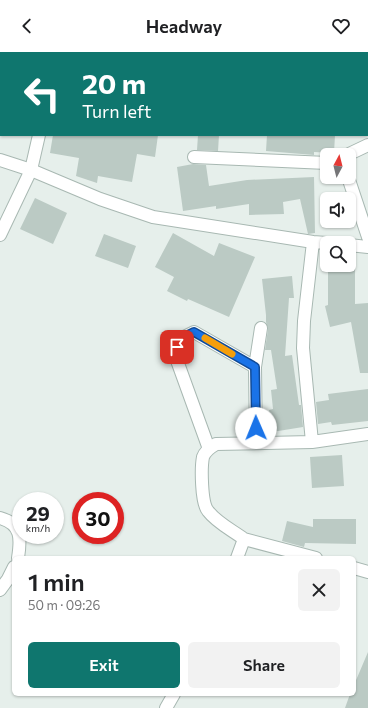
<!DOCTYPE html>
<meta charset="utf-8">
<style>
body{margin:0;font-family:Commissioner,sans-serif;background:#f2f2f2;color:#202124;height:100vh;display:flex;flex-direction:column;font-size:15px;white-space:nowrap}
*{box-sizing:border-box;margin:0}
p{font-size:13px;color:#757577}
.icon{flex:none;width:22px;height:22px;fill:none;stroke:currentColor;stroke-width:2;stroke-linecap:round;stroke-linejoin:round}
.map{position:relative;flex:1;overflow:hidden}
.sheet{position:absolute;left:12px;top:504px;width:344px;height:140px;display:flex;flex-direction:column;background:#fff;border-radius:6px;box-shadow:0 1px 3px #0004}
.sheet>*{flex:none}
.top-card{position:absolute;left:0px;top:0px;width:368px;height:84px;box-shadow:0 1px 3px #0004;background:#0f766e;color:#fff;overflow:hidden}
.needle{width:26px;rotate:7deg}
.buttons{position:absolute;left:320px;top:96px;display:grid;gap:8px}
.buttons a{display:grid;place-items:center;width:36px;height:36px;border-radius:6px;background:#fff;box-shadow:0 1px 3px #0004;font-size:20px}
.speed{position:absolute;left:12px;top:440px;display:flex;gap:8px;font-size:20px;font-weight:700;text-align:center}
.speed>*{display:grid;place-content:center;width:52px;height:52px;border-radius:50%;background:#fff;box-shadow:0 1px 3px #0004;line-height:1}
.speed small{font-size:10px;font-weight:400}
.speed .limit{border:6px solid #d22;background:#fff;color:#111}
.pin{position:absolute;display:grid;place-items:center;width:34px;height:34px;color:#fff;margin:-17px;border-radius:8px;box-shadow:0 2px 6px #0006}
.me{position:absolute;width:44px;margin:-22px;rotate:359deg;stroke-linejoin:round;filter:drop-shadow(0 0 3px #0008)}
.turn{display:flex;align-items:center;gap:14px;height:84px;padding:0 16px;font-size:18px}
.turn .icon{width:52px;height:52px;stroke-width:2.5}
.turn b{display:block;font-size:28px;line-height:34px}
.round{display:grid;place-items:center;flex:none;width:42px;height:42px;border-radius:6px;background:#f2f2f2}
.headline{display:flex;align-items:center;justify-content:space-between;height:68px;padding:0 16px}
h1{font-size:24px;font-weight:600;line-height:30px}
.cta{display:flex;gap:8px;margin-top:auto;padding:8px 16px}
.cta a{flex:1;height:46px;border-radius:6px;background:#0f766e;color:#fff;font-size:16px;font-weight:600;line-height:46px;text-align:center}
.cta a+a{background:#f2f2f2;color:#202124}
header{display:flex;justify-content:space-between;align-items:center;height:52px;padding:0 16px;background:#fff;font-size:18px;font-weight:600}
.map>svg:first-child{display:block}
.building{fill:#bbcac4}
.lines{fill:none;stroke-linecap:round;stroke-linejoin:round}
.minor-casing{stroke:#a8b8b2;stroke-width:14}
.minor{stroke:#fff;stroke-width:12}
.route-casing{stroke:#114b97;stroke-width:10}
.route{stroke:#1a73e8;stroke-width:7}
.slow{stroke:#f59e0b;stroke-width:7}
</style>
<header><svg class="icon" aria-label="back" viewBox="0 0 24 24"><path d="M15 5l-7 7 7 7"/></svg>Headway<svg class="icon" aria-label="heart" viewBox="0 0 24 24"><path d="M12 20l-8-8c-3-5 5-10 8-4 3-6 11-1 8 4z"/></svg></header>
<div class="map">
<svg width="368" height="656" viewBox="0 0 368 656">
<rect width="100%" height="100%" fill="#e6efeb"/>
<path class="building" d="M 53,83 L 158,83 L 155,105 L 137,102 L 132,130 L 98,124 L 97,131 L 76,124 L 79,106 L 50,101 Z
M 198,83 L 219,83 L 218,99 L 197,98 Z
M 267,83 L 335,83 L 334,101 L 314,100 L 314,103 L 266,99 Z
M 193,112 L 206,113 L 209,134 L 247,128 L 314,125 L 315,181 L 308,182 L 300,147 L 283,150 L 284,162 L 249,163 L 249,152 L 216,157 L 216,154 L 183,159 L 177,115 Z
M 35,146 L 67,161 L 53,192 L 20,177 Z
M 173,181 L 214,204 L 219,191 L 255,205 L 229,265 L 188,247 L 187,249 L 167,239 L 174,225 L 155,215 Z
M 104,182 L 136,194 L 128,216 L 95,204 Z
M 328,213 L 355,213 L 355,252 L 368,251 L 368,321 L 360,321 L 351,270 L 330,275 L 325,254 L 328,253 Z
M 292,224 L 294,246 L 289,246 L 285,304 L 292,303 L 299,353 L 301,353 L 303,375 L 272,380 L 269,358 L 273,357 L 271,338 L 277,337 L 271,298 L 265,298 L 268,277 L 266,270 L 266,263 L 262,227 Z
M 368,337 L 368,369 L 332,373 L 331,370 L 318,372 L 316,350 L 329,348 L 328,342 Z
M 342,403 L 344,434 L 312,436 L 310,405 Z
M 313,467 L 356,467 L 356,492 L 305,491 L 304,495 L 282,489 L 287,469 L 313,475 Z
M 368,600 L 368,656 L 345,656 L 350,642 L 354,642 L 354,633 Z"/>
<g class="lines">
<g class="minor-casing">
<path id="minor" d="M 57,1 L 57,0
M 347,103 L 368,93
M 194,105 L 327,111
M 0,108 L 31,118 L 100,147 L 153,165 L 313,190 L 327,191
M 348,125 L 368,185
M 0,183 L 31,118 L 39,83
M 349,193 L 368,195
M 312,390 L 303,296 L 304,269 L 313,190
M 256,391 L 255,315 L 261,276
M 209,397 L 175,303 L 180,287 L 194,280 L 255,315
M 0,466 C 22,472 21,487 18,506
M 244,487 L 316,506
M 237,506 L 244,487 C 232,478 217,471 208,459 C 201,451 201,415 203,405 C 205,399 211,395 216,392 L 312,390 L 368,382
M 354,516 L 368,520
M 0,538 L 8,527 L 14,515
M 166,656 L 174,642"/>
</g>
<use href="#minor" class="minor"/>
</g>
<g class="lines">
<g class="route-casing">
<path id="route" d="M 177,295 L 180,287 L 194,280 L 255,315 L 256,376"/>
</g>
<use href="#route" class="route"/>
<path class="slow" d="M 205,286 L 232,302"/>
</g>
</svg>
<div class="buttons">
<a><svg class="needle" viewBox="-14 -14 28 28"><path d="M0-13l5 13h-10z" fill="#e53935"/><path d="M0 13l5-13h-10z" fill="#757577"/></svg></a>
<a><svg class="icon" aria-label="sound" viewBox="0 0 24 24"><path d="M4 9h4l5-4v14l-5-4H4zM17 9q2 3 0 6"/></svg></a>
<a><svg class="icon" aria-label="search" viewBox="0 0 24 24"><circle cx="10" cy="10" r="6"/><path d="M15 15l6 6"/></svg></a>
</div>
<div class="speed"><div>29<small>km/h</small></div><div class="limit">30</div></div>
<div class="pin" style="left:177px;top:295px;background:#d93025"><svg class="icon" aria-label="arrive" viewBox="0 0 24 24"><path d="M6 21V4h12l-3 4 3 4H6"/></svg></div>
<svg class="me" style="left:256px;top:376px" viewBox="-20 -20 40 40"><circle r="19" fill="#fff"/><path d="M0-13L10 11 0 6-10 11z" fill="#1a73e8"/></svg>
<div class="top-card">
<div class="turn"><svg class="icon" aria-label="left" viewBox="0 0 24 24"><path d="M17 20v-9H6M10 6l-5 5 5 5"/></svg><div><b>20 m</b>Turn left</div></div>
</div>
<section class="sheet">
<div class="headline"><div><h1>1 min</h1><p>50 m · 09:26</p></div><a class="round"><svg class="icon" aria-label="close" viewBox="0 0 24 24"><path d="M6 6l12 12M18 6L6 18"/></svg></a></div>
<div class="cta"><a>Exit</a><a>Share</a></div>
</section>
</div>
